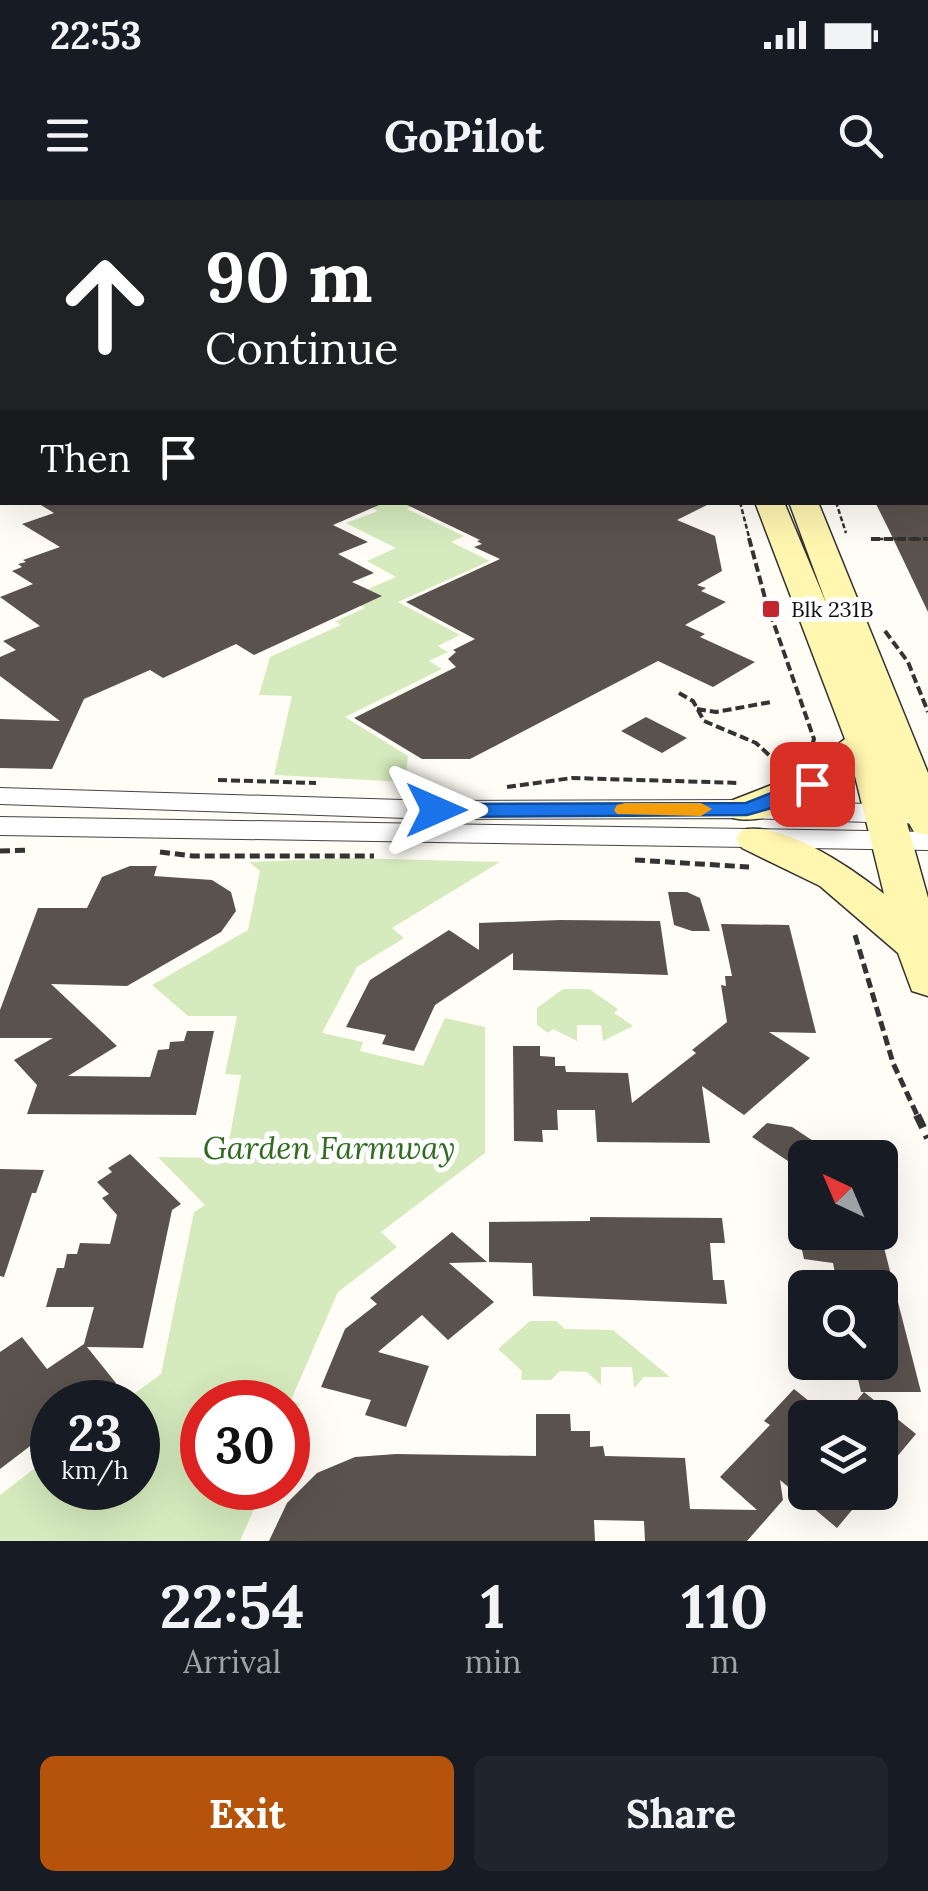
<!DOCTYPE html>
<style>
body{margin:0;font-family:Lora,serif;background:#20242c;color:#f1f3f6;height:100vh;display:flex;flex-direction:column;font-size:38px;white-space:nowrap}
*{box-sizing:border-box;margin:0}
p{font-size:32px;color:#9ea1a6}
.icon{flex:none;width:55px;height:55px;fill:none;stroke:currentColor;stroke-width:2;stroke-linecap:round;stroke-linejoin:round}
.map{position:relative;height:1341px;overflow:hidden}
.side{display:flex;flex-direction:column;background:#171b24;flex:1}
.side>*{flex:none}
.banner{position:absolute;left:0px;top:0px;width:930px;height:305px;box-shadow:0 10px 40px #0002;background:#202124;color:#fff;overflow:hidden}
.needle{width:65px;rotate:316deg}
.fabs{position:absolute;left:788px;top:940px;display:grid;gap:20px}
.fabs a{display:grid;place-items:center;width:110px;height:110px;border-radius:15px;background:#171b24;box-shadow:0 10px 40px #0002;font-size:50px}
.speed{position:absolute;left:30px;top:1180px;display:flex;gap:20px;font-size:50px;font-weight:700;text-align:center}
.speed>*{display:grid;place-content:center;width:130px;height:130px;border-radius:50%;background:#171b24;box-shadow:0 10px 40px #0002;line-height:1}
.speed small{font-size:25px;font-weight:400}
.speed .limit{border:15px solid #d22;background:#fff;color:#111}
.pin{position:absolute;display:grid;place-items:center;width:85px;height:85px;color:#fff;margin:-42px;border-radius:20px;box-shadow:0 5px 15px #0006}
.me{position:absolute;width:110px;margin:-55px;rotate:90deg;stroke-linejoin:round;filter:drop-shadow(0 0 8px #0008)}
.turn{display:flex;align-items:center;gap:35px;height:210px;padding:0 40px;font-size:45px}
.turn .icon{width:130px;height:130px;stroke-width:2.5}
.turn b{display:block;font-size:70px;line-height:85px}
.then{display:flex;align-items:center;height:95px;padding:0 40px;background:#0003;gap:20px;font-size:38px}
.eta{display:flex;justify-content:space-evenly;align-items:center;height:170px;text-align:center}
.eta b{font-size:60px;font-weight:700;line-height:70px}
.action{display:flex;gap:20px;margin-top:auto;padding:20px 40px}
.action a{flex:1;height:115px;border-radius:15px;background:#b45309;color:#fff;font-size:40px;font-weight:700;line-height:115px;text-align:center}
.action a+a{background:#20242c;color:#f1f3f6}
.status{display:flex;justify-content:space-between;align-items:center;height:70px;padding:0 50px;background:#171b24;direction:ltr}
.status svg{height:28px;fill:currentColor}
header{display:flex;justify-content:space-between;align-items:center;height:130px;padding:0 40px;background:#171b24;font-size:45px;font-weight:700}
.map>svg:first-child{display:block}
.green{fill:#d5ebbd}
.building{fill:#5a524d}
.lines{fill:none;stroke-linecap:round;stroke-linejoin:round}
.street-casing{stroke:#444;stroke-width:2}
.secondary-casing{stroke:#333;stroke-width:3}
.path-far3{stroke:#333;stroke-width:2.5;stroke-dasharray:5 2.5;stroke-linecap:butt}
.path-far2{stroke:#333;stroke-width:4;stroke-dasharray:9 4;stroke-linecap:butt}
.path-far1{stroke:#333;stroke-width:5;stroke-dasharray:10 5;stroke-linecap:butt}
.path{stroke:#333;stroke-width:8;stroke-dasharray:14 8;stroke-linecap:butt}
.street{fill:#fff;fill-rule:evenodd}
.secondary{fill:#fff6b0;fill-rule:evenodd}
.route{fill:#1a73e8;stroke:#114b97;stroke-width:2.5}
.slow{fill:#f59e0b}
.poi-dot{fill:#c4262e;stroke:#fff;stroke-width:4}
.labels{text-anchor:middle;stroke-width:10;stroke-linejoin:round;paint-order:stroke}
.far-poi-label{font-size:22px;fill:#111;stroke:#fff;text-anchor:start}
.near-park-label{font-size:32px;font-style:italic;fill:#2f6b1f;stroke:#fff}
</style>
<div class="status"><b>22:53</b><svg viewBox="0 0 49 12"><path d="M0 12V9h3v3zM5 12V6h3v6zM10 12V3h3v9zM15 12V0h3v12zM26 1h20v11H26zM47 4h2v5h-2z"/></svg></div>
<header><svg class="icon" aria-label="menu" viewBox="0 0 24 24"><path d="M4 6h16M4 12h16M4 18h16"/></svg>GoPilot<svg class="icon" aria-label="search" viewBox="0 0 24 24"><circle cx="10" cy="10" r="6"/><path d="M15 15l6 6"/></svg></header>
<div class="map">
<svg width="928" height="1341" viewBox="0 0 928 1341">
<rect width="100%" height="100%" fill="#fffdf5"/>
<path class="green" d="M 362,303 L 421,303 L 407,309 L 464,336 L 451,342 L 490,361 L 398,402 L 460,435 L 438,446 L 448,452 L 429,461 L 442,469 L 345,517 L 408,556 L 405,582 L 274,575 L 292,496 L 259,495 L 270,457 L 341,425 L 336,421 L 365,408 L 347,398 L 396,377 L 367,361 L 396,348 L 346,323 L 378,311 Z
M 350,658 L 500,662 L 392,728 L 404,738 L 357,767 L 322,833 L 363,842 L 360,851 L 423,866 L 445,818 L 485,827 L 485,953 L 381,1032 L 397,1047 L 338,1092 L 291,1200 L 299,1204 L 288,1231 L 288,1202 L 202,1202 L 202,1288 L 263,1288 L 240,1341 L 0,1341 L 0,1295 L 52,1255 L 52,1288 L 138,1288 L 138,1202 L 123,1202 L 161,1174 L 194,1012 L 205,1005 L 158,957 L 226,958 L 241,875 L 225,874 L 237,816 L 188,816 L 152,785 L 248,730 L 260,671 L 249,662 Z
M 563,789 L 589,789 L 618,809 L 614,813 L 633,826 L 603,841 L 601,825 L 577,825 L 577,841 L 553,829 L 548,833 L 537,825 L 537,808 Z
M 530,1121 L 556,1121 L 565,1129 L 613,1130 L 670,1177 L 644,1177 L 634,1188 L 632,1167 L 601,1167 L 601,1185 L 587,1172 L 560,1171 L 551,1180 L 521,1180 L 522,1171 L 498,1149 Z"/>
<path class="building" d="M 36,302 L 386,302 L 333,325 L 368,342 L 338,354 L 374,373 L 352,382 L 382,396 L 254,455 L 236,444 L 163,478 L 150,470 L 84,499 L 52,569 L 0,568 L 0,519 L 60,521 L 0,476 L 0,457 L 16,450 L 3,441 L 40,426 L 0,397 L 33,384 L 12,371 L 22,367 L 18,364 L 26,362 L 23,360 L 60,347 L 22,324 L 54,313 Z
M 401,302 L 713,302 L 677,320 L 715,336 L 722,371 L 697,385 L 706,388 L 701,391 L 726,402 L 685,425 L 705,434 L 700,437 L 755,462 L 713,487 L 658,461 L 470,559 L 422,559 L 354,518 L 456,467 L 448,459 L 456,452 L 453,450 L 475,439 L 406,402 L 500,359 L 474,347 L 482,344 L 477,341 L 480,340 Z
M 875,302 L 928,302 L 928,412 L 889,330 Z
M 646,517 L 687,538 L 662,553 L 621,531 Z
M 130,666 L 157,666 L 154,676 L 212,680 L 231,692 L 236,711 L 221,732 L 127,786 L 51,784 L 117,846 L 68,876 L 150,877 L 158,850 L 169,849 L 170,842 L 184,841 L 187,831 L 214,831 L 196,915 L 27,914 L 37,885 L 14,860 L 53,838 L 0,838 L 0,810 L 38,708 L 87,708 L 102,677 Z
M 668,692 L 687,692 L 700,698 L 710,731 L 692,731 L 674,725 Z
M 560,720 L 660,721 L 668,775 L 513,770 L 513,753 L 435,805 L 414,851 L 382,844 L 386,835 L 346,827 L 370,780 L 449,730 L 479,750 L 479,723 Z
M 721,724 L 789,725 L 816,833 L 769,832 L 810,858 L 744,915 L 702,886 L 710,943 L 597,942 L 595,910 L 557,910 L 558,930 L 542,930 L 543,942 L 514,941 L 513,846 L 540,846 L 540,856 L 555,857 L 555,866 L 565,866 L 566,872 L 628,873 L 632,903 L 696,853 L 692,850 L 727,822 L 721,785 L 726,786 L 725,776 L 732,776 Z
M 767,923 L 792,927 L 839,958 L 805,958 L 805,968 L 791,963 L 752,937 Z
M 130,954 L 181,1004 L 172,1010 L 143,1148 L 87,1147 L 116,1183 L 89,1202 L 52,1202 L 52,1221 L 37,1232 L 42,1237 L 0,1269 L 0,1152 L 22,1137 L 47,1169 L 84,1144 L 94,1107 L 46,1107 L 57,1068 L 64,1068 L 67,1054 L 77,1054 L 80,1043 L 110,1044 L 117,1015 L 102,998 L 109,994 L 97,982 L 112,972 L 108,968 Z
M 0,969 L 44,970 L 36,993 L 32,993 L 4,1077 L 0,1076 Z
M 590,1017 L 722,1018 L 725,1043 L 710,1043 L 713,1080 L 724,1080 L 727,1104 L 533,1096 L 532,1063 L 489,1062 L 489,1022 L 590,1021 Z
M 452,1032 L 487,1062 L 449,1063 L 494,1102 L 448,1140 L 422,1115 L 378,1152 L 429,1166 L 406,1227 L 365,1215 L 371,1200 L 321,1187 L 345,1129 L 377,1104 L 370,1098 Z
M 798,1032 L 880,1032 L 921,1192 L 861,1192 L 854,1162 L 880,1162 L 880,1088 L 838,1088 L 833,1063 L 804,1059 Z
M 794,1189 L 830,1218 L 805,1218 L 805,1292 L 867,1292 L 837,1328 L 780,1280 L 783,1300 L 747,1341 L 645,1341 L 644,1321 L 594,1320 L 595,1341 L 269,1341 L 287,1303 L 317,1273 L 355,1257 L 396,1254 L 536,1256 L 536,1214 L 570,1214 L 571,1231 L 590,1231 L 590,1247 L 603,1246 L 605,1256 L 685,1258 L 690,1309 L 757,1310 L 720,1277 L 770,1225 L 764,1221 Z
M 864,1192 L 916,1234 L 880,1277 L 880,1218 L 842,1218 Z"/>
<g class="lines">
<g class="street-casing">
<path id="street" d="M 0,588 L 436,601 L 747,600 L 928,606 L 928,624 L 747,618 L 436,619 L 0,604 Z
M 0,617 L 928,632 L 928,650 L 0,635 Z"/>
</g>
<g class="secondary-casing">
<path id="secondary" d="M 675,0 L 693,0 L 694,2 L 676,2 Z
M 2,225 L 2,241 L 0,242 L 0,226 Z
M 755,302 L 784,302 L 827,405 L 789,302 L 818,302 L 928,573 L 928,635 L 914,632 L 905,616 L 928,698 L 928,796 L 912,791 L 898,753 L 820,686 L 742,648 L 736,639 L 742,630 C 782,620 853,669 884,694 L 854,572 C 823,594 772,627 733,618 L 727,609 L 733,600 L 797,575 L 845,539 Z"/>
</g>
<path class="path-far3" d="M 248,2 L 267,0
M 740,302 L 750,341
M 836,302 L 846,333
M 871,339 L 928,339"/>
<path class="path-far2" d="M 749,338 L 765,398 L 814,539 L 811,549
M 871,339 L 928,339
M 885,431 L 908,462 L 928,512
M 679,493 L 693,501 L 704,521 L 756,543 L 782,567
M 697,509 L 716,512 L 771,502
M 218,580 L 316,583
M 507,587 L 572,578 L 740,583"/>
<path class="path-far1" d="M 0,651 L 30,650
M 160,652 L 193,656 L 374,656
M 635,660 L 749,667
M 855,735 L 893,863 L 918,917"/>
<path class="path" d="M 917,915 L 928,938"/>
<use href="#street" class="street"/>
<use href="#secondary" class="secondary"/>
</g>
<path class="route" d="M 812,577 L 822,584 L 797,601 L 747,615 L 436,617 L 425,610 L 436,604 L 746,603 Z"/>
<path class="slow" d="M 625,603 L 701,603 L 712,609 L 701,616 L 617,614 L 614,610 L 617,605 Z"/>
<rect class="poi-dot" x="761" y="399" width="20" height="20" rx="5"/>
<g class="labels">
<g class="far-poi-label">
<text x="791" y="417">Blk 231B</text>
</g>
<g class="near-park-label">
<text x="329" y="959">Garden Farmway</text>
</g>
</g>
</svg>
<div class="fabs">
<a><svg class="needle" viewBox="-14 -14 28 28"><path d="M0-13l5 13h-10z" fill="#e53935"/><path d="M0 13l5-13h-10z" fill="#9ea1a6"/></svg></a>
<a><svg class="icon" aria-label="search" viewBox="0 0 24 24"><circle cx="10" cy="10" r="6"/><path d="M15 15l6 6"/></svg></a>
<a><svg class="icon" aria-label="layers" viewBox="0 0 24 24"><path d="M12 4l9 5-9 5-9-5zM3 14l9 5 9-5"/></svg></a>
</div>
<div class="speed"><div>23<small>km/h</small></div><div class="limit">30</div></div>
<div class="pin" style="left:812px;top:584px;background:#d93025"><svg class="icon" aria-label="arrive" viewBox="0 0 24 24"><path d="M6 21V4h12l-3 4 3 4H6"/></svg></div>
<svg class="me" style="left:436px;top:610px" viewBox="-20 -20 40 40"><path d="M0-17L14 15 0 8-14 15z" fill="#1a73e8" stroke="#fff" stroke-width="4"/></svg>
<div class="banner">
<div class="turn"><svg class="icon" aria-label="ahead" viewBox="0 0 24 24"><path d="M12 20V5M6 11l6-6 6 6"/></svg><div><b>90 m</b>Continue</div></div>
<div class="then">Then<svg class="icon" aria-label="arrive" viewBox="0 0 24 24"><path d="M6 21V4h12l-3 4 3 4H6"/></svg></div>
</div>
</div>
<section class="side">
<div class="eta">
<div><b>22:54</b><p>Arrival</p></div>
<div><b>1</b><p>min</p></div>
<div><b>110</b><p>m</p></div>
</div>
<div class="action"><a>Exit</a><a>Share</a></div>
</section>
